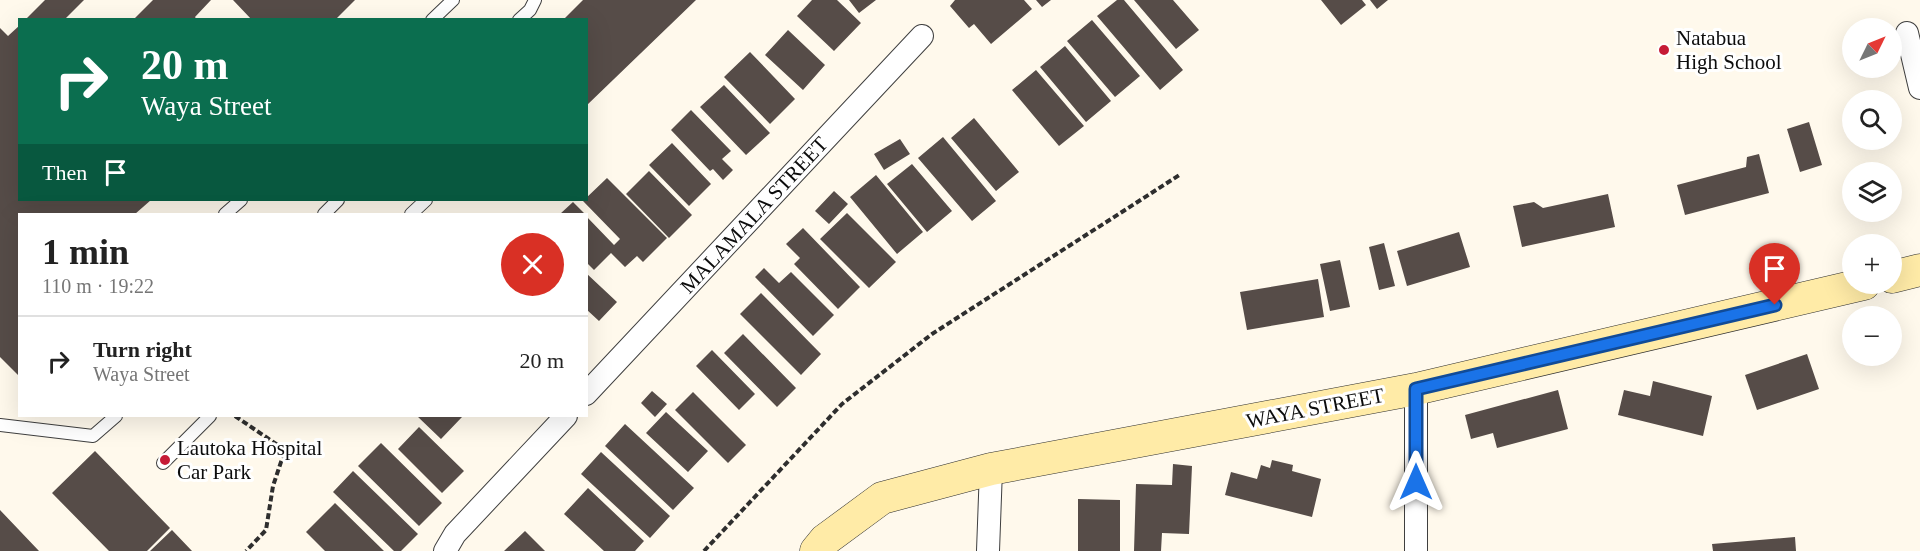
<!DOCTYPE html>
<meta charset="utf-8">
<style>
body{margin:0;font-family:Georgia,serif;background:#f6f6f6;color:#222;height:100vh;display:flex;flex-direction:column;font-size:22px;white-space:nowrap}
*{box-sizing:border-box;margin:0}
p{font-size:20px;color:#767676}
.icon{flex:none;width:33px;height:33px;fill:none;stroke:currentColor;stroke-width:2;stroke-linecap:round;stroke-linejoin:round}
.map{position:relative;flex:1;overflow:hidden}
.sheet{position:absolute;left:18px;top:213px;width:570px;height:204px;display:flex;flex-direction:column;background:#fff;border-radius:0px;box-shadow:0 6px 24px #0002}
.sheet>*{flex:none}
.banner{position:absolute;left:18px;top:18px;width:570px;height:183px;border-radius:0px;box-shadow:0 6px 24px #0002;background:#0b6e4f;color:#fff;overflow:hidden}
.needle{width:39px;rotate:47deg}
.tools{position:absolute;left:1842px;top:18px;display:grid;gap:12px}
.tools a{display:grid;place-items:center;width:60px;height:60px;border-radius:50%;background:#fff;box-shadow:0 6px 24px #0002;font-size:30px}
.pin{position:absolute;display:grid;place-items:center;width:51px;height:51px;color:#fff;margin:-62px -26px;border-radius:50% 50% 50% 0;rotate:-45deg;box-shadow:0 0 6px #0007}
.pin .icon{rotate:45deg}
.me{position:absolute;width:66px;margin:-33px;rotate:0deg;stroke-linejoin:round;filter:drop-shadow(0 0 4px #0008)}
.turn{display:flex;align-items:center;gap:21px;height:126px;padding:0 24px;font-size:27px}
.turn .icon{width:78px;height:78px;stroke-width:2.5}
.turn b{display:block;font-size:42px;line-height:51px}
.then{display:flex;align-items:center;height:57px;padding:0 24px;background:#0003;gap:12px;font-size:22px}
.round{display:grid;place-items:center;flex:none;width:63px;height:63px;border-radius:32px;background:#f6f6f6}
.head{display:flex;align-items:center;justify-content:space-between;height:102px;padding:0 24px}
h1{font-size:36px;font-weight:600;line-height:45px}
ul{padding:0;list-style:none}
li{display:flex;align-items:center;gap:18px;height:90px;padding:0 24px;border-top:2px solid #e0e0e0}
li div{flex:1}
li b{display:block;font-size:22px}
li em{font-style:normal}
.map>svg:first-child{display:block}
.building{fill:#564c48}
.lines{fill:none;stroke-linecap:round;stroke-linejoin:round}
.lane-casing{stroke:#3f3f3f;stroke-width:14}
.street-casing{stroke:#3f3f3f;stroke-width:24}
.secondary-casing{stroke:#2e2e2e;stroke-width:33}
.path{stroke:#2e2e2e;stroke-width:4;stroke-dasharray:6 3;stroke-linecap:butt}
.lane{stroke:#fff;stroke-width:12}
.street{stroke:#fff;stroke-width:22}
.secondary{stroke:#ffeba7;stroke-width:32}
.route-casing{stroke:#114b97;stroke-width:15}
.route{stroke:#1a73e8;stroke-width:10}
.poi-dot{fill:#c61b36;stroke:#fff;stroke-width:2}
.labels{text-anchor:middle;stroke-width:6;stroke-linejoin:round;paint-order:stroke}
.poi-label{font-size:21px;fill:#0c0c0c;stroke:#fff;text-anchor:start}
.street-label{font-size:21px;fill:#0c0c0c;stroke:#fff}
</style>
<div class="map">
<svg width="1920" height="551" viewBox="0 0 1920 551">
<rect width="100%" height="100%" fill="#fff9ec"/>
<path class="building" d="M 45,0 L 84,0 L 64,20 L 25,20 Z
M 153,0 L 211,0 L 195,17 L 197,20 L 133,20 Z
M 233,0 L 355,0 L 335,20 L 252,20 Z
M 583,0 L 696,0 L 586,106 L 586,20 L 563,20 Z
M 812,0 L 837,0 L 861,23 L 834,51 L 797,16 Z
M 849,0 L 876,0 L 859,13 Z
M 955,0 L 1024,0 L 1032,9 L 991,44 L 974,24 L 969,28 L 950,6 Z
M 1036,0 L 1051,0 L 1042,7 Z
M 1117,0 L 1124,0 L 1183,70 L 1160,90 L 1097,16 Z
M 1134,0 L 1173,0 L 1199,30 L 1176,49 Z
M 1321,0 L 1362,0 L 1366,5 L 1341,25 Z
M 1370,0 L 1388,0 L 1377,9 Z
M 1092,20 L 1140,76 L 1115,97 L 1067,41 Z
M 20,25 L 20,200 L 151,200 L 135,214 L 20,214 L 20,377 L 0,357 L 0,28 L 8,36 Z
M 788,30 L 825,65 L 803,90 L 765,55 Z
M 1065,46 L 1111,101 L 1086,122 L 1040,67 Z
M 750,52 L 795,99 L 770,124 L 724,77 Z
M 1036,70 L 1084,126 L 1059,146 L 1012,90 Z
M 724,85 L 770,133 L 746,155 L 700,107 Z
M 691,110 L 731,151 L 722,159 L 733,170 L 723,180 L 713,169 L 710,171 L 671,130 Z
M 974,118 L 1019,172 L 996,191 L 951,138 Z
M 1809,122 L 1822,165 L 1800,172 L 1787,129 Z
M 943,137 L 996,201 L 972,221 L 918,158 Z
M 900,139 L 910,154 L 884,170 L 874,154 Z
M 672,143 L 711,184 L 689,206 L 649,165 Z
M 1759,154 L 1769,193 L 1685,215 L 1677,185 L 1746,167 L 1747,157 Z
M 912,164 L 952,211 L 927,232 L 887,184 Z
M 649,171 L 692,215 L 669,238 L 626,194 Z
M 876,175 L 923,232 L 897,254 L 850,197 Z
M 607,178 L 667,238 L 643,262 L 637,256 L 625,267 L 611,253 L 594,270 L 586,262 L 586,216 L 614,245 L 620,239 L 583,201 Z
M 834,191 L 848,204 L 829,224 L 815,211 Z
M 1608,194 L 1615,227 L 1522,247 L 1513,206 L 1534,202 L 1543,208 Z
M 573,202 L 585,214 L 560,214 Z
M 847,213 L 896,262 L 869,288 L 820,239 Z
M 803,228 L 860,287 L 838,309 L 794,264 L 800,258 L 786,244 Z
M 1459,232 L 1470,267 L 1407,286 L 1397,251 Z
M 1384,243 L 1395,286 L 1379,290 L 1369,247 Z
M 1340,260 L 1350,307 L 1330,311 L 1320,264 Z
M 764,268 L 779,283 L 791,272 L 834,315 L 813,336 L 755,277 Z
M 586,273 L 617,302 L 599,321 L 586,309 Z
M 1318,279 L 1324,317 L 1247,330 L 1240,292 Z
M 761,293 L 821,354 L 801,375 L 740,314 Z
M 743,334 L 796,388 L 777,407 L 724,353 Z
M 712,350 L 755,394 L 739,410 L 696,366 Z
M 1807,354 L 1819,389 L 1757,410 L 1745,375 Z
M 1653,381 L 1712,396 L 1703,436 L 1618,415 L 1624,390 L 1650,396 Z
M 1558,390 L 1568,429 L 1497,448 L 1493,433 L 1471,439 L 1465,415 Z
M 652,391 L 667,404 L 655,417 L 641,403 Z
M 693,392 L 746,445 L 728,463 L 675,410 Z
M 666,412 L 708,451 L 688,472 L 646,433 Z
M 417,416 L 461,416 L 462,417 L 441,439 Z
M 625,424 L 694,488 L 673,510 L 605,446 Z
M 419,427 L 464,471 L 442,493 L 398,449 Z
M 381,443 L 442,503 L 419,526 L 358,466 Z
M 95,451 L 170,528 L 147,551 L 109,551 L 52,493 Z
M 601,452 L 670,516 L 650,538 L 581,474 Z
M 1272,460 L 1293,465 L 1292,471 L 1321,479 L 1312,517 L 1225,495 L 1231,472 L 1257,479 L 1261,465 L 1270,468 Z
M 1173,464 L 1192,466 L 1189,534 L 1162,533 L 1161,551 L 1134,551 L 1136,484 L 1172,485 Z
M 353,471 L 418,534 L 401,551 L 394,551 L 333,492 Z
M 588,488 L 644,541 L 635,551 L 604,551 L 564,514 Z
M 1078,499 L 1120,500 L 1120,551 L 1078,551 Z
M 335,503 L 384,551 L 325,551 L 306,532 Z
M 0,510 L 39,551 L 0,551 Z
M 172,530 L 192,551 L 150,551 Z
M 525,531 L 545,551 L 504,551 Z
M 1795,537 L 1796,551 L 1713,551 L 1712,544 Z"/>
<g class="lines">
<g class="lane-casing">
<path id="lane" d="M 432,20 L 453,0
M 519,20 L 530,10 L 535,0
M 225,214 L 241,200
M 324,214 L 338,200
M 411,214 L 426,200
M 0,425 L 93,436 L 116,416
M 163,463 L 210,416"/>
</g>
<g class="street-casing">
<path id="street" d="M 1907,33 L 1920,88
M 1416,389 L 1416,551
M 586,394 L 922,36
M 445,551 L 455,534 L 566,416
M 988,551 L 991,469"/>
</g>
<g class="secondary-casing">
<path id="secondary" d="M 1892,277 L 1920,270
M 816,551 L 825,540 L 882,498 L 991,469 L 1416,389 L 1864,284"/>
</g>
<path class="path" d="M 235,416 L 285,450 L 273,486 L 266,530 L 246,551
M 704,551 L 842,404 L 932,334 L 1181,174"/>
<use href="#lane" class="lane"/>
<use href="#street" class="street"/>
<use href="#secondary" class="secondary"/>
</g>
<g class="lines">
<g class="route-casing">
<path id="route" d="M 1416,482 L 1416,389 L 1775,305"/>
</g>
<use href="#route" class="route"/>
</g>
<g class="poi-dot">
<circle cx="1664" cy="50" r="6"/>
<circle cx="165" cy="460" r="6"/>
</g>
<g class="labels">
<g class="poi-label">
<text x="1676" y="45">Natabua<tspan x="1676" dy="24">High School</tspan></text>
<text x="177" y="455">Lautoka Hospital<tspan x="177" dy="24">Car Park</tspan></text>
</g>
<g class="street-label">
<text transform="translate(754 215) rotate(-47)" y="7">MALAMALA STREET</text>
<text transform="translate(1315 408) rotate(-11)" y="7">WAYA STREET</text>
</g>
</g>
</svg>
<div class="tools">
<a><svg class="needle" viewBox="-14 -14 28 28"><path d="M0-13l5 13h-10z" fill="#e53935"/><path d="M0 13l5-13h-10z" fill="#767676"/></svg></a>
<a><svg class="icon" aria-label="search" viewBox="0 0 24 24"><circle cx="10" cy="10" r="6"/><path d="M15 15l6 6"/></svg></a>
<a><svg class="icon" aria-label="layers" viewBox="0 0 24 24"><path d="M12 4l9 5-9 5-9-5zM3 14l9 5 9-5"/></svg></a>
<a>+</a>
<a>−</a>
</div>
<div class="pin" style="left:1775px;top:305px;background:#d93025"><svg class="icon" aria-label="arrive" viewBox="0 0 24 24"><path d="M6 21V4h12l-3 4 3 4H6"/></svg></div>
<svg class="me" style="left:1416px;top:482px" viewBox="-20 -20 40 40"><path d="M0-17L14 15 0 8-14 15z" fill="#1a73e8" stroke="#fff" stroke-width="4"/></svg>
<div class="banner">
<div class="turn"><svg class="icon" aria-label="right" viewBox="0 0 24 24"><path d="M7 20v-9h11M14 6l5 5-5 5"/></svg><div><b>20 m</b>Waya Street</div></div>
<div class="then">Then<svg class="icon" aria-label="arrive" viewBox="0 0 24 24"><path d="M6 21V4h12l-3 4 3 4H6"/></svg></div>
</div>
<section class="sheet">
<div class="head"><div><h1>1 min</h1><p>110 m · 19:22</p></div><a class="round" style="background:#d93025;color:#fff"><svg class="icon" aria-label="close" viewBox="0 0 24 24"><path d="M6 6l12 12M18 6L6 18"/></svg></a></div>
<ul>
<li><svg class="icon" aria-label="right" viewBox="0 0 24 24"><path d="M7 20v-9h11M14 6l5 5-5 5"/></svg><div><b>Turn right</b><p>Waya Street</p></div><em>20 m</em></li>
</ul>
</section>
</div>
